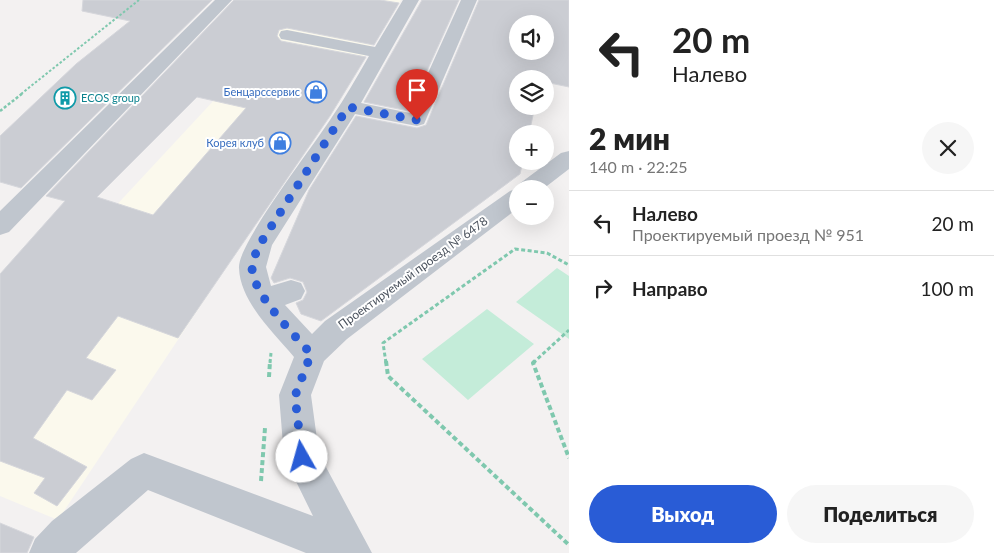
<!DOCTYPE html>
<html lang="ru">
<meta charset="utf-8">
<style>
body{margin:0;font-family:Lato,sans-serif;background:#f6f6f6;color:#222;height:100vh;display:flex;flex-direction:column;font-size:19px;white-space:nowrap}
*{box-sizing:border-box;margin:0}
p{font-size:16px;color:#767676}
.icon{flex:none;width:28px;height:28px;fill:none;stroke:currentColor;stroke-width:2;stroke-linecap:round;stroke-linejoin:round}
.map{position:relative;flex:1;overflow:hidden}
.drawer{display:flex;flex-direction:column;background:#fff;width:425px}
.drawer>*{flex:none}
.guide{background:#fff;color:#222;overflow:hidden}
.tools{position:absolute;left:509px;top:15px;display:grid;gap:10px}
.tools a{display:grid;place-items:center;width:45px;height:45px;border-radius:50%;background:#fff;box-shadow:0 5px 20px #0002;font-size:25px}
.pin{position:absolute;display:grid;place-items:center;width:42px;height:42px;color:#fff;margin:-51px -21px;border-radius:50% 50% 50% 0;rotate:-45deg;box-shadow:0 0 5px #0007}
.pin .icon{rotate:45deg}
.me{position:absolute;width:55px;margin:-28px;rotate:353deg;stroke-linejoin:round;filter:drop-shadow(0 0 4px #0008)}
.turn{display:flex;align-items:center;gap:18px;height:105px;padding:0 20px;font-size:22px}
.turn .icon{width:65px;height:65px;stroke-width:2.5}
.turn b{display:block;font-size:35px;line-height:42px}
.round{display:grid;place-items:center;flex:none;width:52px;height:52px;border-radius:26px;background:#f6f6f6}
.overview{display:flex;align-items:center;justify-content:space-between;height:85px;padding:0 20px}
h1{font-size:30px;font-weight:800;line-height:38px}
.button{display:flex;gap:10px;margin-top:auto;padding:10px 20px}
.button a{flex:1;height:58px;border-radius:30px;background:#295cd6;color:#fff;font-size:20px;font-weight:800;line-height:58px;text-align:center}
.button a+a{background:#f6f6f6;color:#222}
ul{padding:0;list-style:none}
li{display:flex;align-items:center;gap:15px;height:65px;padding:0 20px;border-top:1px solid #e0e0e0}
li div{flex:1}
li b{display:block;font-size:19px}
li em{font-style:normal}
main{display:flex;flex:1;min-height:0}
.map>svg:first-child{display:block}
.commercial{fill:#fbf9ed}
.green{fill:#c4ecd9}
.building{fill:#cbcdd3;stroke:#d6d7dc;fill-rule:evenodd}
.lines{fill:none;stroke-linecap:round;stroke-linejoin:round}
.path-far3{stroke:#7fc8ae;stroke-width:2;stroke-dasharray:2.5 2;stroke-linecap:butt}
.path-far2{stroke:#7fc8ae;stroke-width:2.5;stroke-dasharray:3 2;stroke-linecap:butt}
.path-far1{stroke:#7fc8ae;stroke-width:3;stroke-dasharray:4 2.5;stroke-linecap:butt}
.path{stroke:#7fc8ae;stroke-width:4;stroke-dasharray:5 3;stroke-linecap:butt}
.minor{fill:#c0c6ce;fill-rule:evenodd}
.route{stroke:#295cd6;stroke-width:9;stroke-dasharray:0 16.2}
.labels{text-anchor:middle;stroke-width:4;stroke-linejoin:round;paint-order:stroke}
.far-shop-label{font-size:11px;fill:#366cbe;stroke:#fff;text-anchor:end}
.far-culture-label{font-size:11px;fill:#0d838f;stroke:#fff;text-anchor:start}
.street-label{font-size:12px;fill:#4a525d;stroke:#fff}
</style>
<main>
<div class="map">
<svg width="569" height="553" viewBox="0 0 569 553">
<rect width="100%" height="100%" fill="#f3f1f1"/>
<path class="commercial" d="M 307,0 L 401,0 L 243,242 L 58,520 L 0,496 L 0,336 L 6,324 Z"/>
<path class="green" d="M 557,268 L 569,276 L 569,339 L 516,302 Z
M 487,309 L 534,344 L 468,400 L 422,359 Z"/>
<path class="building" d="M 83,0 L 212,0 L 21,188 L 0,182 L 0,136 L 76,64 L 130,21 L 82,11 Z
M 234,0 L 380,0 L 399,3 L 374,45 L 287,28 L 279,30 L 277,36 L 281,41 L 366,57 L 330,116 L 178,338 L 118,316 L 86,358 L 116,370 L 92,400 L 67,390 L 33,438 L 87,467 L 57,506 L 34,493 L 45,478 L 0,461 L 0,274 L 65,201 L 46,196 ZM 197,97 L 246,108 L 153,215 L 97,197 Z
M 422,0 L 459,0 L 409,111 L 364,102 Z
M 479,0 L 569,0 L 569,87 L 545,82 L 545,79 L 518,79 L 518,106 L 535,106 L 529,134 L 518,134 L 518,161 L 523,161 L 520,174 L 321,321 L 301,314 L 296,303 L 303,300 L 307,292 L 303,282 L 290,278 L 274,283 L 271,278 L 309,190 L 356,116 L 417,128 L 426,125 ZM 518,24 L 545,24 L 545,51 L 518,51 Z
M 0,523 L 34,537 L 27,553 L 0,553 Z"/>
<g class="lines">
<path class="path-far3" d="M 21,94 L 139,0"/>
<path class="path-far2" d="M 0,111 L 23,93"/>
<path class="path-far1" d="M 270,363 L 271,353
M 386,363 L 383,343 L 515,249 L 547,253 L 569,265
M 533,363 L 569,330"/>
<path class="path" d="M 386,361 L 388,376 L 569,545
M 535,361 L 533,363 L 569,458
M 269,377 L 270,361
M 261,481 L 265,428"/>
<path class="minor" d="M 215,0 L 232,0 L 9,232 L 0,235 L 0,211 Z
M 403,0 L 419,0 L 361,103 L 410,113 L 461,0 L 477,0 L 424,124 L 417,126 L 355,114 L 272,245 L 266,267 L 271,286 L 291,280 L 301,283 L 305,291 L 301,299 L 285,305 L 312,334 L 325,321 L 510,191 L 515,189 L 519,184 L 561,153 L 569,151 L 569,169 L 543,189 L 518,189 L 518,208 L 347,339 L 324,361 L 311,395 L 319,454 L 372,553 L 306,553 L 148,490 L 76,553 L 29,553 L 35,539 L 52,521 L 131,459 L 144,453 L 313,516 L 284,457 L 279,395 L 294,357 C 274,333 240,302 239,268 C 237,244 315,144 332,117 C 345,98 357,77 369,56 L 287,40 L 281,39 L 279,35 L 281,31 L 287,30 L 375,47 Z"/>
</g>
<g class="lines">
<path class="route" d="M 302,457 L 295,396 L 311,354 C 294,334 252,294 252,267 C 252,260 257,251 260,244 L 348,107 L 417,120"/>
</g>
<defs>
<g id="shop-ring" transform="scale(1.125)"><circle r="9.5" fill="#fff" stroke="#3f7fe0" stroke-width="1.5"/><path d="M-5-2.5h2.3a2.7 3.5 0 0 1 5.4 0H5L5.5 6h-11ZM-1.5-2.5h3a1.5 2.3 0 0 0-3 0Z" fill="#3f7fe0"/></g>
<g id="building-ring" transform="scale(1.125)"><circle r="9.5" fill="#fff" stroke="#0f9aa8" stroke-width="1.5"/><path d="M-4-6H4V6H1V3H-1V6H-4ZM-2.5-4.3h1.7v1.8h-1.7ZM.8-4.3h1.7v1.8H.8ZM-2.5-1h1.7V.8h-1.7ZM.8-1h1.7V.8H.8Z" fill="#0f9aa8"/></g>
</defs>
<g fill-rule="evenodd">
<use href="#shop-ring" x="316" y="92"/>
<use href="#building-ring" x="65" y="98"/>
<use href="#shop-ring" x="280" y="143"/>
</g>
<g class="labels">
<g class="far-shop-label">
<text x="300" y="96">Бенцарссервис</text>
<text x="264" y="147">Корея клуб</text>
</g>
<g class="far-culture-label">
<text x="81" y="102">ECOS group</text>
</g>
<g class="street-label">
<text transform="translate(413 273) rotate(-36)" y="4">Проектируемый проезд № 6478</text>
</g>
</g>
</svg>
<div class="tools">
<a><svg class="icon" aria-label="sound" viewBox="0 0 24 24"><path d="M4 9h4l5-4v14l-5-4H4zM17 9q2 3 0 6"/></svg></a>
<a><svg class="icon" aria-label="layers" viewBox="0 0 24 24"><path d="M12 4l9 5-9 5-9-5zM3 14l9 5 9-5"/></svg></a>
<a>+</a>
<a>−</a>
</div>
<div class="pin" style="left:417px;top:120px;background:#d93025"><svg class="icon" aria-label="arrive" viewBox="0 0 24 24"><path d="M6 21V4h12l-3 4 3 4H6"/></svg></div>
<svg class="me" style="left:302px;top:457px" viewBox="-20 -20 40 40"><circle r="19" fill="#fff"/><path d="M0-13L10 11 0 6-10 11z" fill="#295cd6"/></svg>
</div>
<section class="drawer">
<div class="guide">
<div class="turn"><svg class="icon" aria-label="left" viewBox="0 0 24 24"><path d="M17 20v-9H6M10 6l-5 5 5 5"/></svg><div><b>20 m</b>Налево</div></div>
</div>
<div class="overview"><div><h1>2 мин</h1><p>140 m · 22:25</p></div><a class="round"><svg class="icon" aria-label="close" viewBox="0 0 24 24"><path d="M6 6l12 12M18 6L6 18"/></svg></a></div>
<ul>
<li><svg class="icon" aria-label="left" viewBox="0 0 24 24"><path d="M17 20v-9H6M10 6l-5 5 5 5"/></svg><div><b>Налево</b><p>Проектируемый проезд № 951</p></div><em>20 m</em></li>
<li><svg class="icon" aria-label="right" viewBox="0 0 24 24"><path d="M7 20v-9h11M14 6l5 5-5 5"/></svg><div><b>Направо</b></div><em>100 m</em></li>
</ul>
<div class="button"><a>Выход</a><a>Поделиться</a></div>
</section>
</main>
